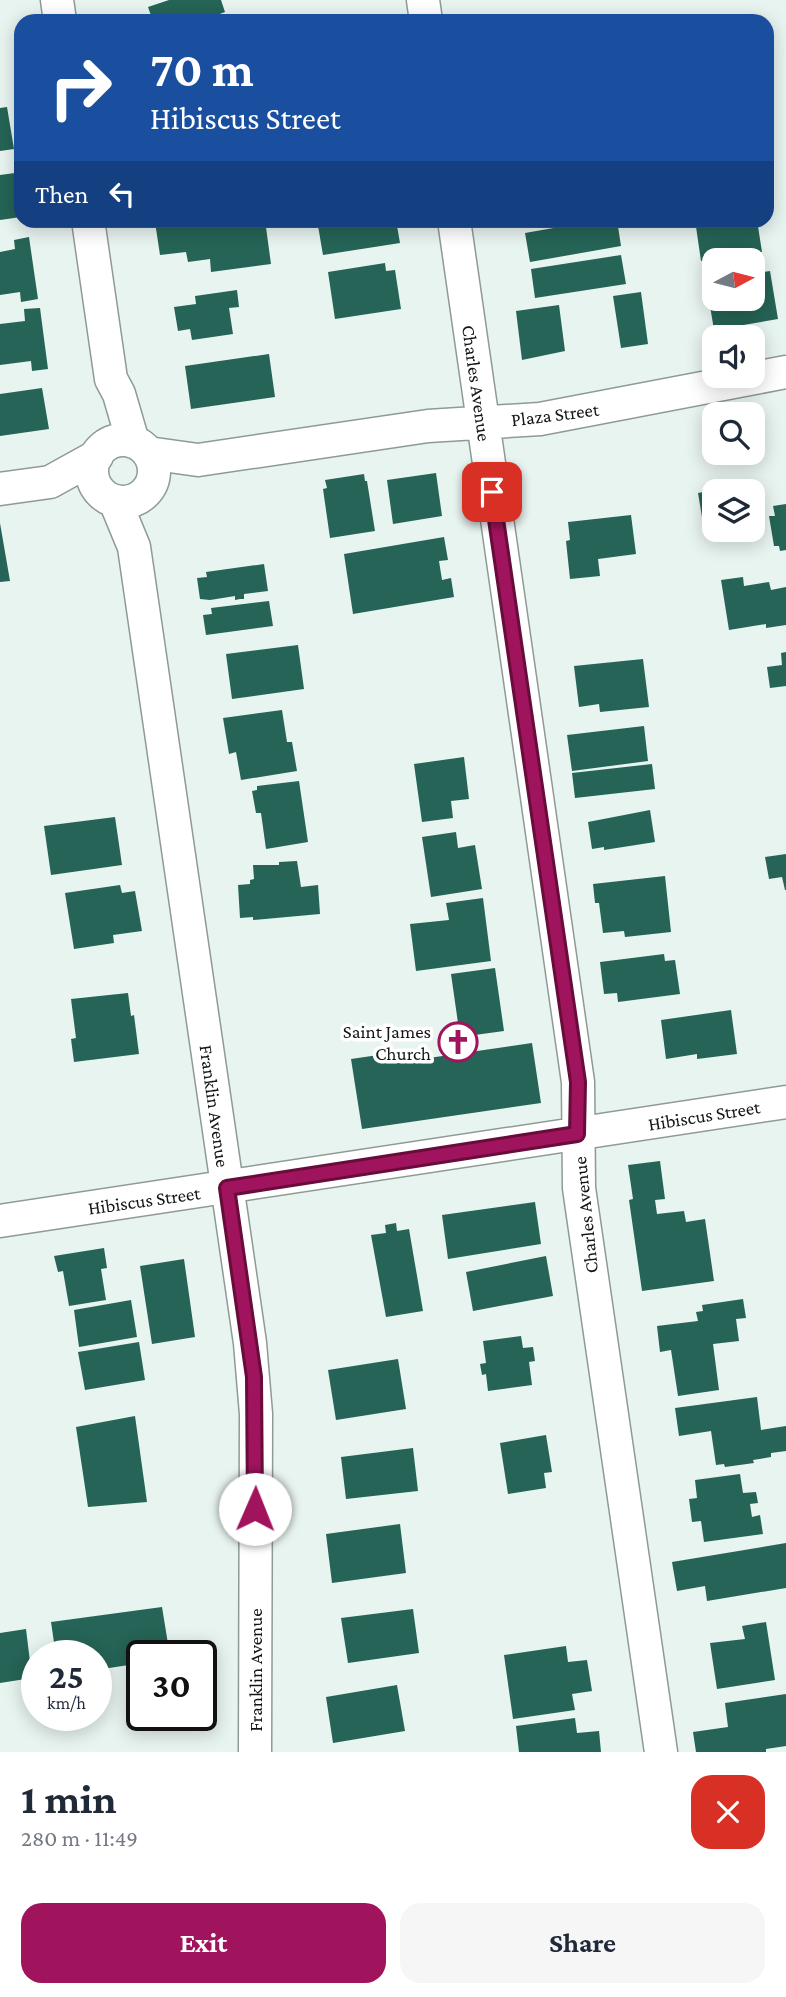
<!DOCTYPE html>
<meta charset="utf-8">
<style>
body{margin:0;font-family:"Crimson Pro",serif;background:#f6f6f7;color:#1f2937;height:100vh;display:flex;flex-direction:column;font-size:26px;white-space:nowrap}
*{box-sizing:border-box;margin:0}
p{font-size:23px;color:#747a83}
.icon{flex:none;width:38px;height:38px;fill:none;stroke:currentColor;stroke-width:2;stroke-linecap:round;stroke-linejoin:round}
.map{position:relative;height:1752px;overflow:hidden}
.panel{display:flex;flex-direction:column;background:#fff;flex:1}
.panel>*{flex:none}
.top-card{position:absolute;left:14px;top:14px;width:760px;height:214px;border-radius:21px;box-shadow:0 4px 18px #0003;background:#1a4fa0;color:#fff;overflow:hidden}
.needle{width:46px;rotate:83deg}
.fabs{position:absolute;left:702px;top:248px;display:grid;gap:14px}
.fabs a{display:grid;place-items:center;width:63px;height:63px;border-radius:14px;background:#fff;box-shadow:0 4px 18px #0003;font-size:35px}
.speed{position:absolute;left:21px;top:1640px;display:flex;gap:14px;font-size:35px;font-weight:700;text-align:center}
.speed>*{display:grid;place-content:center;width:91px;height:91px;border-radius:50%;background:#fff;box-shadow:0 4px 18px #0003;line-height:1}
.speed small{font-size:18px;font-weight:400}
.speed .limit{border:4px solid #111;border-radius:10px;background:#fff;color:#111}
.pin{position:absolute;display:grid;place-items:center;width:60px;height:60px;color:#fff;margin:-30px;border-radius:14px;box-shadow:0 4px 10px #0006}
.me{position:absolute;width:77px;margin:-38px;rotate:1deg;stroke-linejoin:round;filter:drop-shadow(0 0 5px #0008)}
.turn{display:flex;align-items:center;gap:24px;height:147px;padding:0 21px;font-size:32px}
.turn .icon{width:91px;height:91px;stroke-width:2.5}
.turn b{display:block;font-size:49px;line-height:60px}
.then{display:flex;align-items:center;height:66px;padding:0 21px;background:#0003;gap:14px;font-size:26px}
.round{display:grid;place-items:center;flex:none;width:74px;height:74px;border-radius:21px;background:#f6f6f7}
.headline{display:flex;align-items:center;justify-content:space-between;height:119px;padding:0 21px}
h1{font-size:42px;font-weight:700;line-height:52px}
.primary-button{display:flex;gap:14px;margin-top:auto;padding:14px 21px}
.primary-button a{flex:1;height:80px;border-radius:21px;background:#a0135d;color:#fff;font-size:28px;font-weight:700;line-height:80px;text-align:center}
.primary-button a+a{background:#f6f6f7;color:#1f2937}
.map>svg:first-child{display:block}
.building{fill:#256456}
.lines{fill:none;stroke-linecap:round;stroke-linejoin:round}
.minor-casing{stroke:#8f9a97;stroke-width:35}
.minor{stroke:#fff;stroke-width:32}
.route-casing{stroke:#680c3c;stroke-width:18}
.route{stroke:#a0135d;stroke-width:12}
.labels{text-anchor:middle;stroke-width:7;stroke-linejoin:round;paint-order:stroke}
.street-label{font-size:19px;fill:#121615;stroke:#fff}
.poi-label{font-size:19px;fill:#121615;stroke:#fff;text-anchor:end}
</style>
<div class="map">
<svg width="786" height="1752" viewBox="0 0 786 1752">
<rect width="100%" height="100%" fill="#e8f4f0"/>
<path class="building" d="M 169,0 L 221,0 L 225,12 L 201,21 L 153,21 L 148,7 Z
M 7,107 L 14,149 L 0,151 L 0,108 Z
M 15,173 L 21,217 L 0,220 L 0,175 Z
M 168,220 L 265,220 L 271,264 L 211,272 L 210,259 L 188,262 L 186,252 L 160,255 L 155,222 Z
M 317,220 L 396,220 L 400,243 L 323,255 Z
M 599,220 L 617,220 L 621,246 L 530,262 L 525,233 Z
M 695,220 L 757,220 L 762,252 L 701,261 Z
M 29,237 L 38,299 L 21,302 L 20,292 L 0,295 L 0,252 L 15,249 L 14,240 Z
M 621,255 L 626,284 L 535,298 L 531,269 Z
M 385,263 L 386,271 L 395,270 L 401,309 L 335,319 L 328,272 Z
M 770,271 L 778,319 L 714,330 L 706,282 L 714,280 L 714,299 L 752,299 L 752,274 Z
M 237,290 L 239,307 L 229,308 L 233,334 L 192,340 L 190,329 L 178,331 L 174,307 L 196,304 L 195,296 Z
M 641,292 L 648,344 L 621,348 L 613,296 Z
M 559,305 L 565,351 L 522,360 L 516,311 Z
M 40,308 L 48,369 L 32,371 L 31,361 L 0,365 L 0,324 L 25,321 L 24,309 Z
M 269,354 L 275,397 L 191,409 L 185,366 Z
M 42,388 L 49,429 L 0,436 L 0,394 Z
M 436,473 L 442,516 L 393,524 L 387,480 Z
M 364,474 L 365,481 L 367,481 L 375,531 L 330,538 L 323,489 L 327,488 L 325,480 Z
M 714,490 L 714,527 L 704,529 L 698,493 Z
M 786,504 L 786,550 L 780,551 L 779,546 L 774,546 L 769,516 L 775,516 L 773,506 Z
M 631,515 L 636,554 L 598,559 L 600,576 L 570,579 L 566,541 L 570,540 L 568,522 Z
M 0,523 L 10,581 L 0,582 Z
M 444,537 L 448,560 L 439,561 L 442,580 L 451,578 L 454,597 L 353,614 L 344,554 Z
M 264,564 L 268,591 L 244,594 L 244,599 L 240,599 L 235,600 L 235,596 L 210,600 L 200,599 L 197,578 L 207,577 L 206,572 Z
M 743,577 L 744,586 L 769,582 L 771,590 L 786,587 L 786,625 L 766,628 L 766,624 L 729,630 L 721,580 Z
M 269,601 L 273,626 L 206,635 L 203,615 L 212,614 L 211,608 Z
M 298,645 L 304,689 L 232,699 L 226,654 Z
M 786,652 L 786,686 L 770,688 L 767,667 L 782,665 L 781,653 Z
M 643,659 L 649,707 L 600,712 L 599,704 L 579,707 L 574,666 Z
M 282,710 L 287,742 L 292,742 L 297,771 L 241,780 L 236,752 L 229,754 L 223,718 Z
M 644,726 L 648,761 L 572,771 L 567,735 Z
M 464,757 L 469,799 L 451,801 L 453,818 L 422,822 L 414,764 Z
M 652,764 L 655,789 L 575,798 L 572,773 Z
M 299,781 L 308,842 L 266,849 L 261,813 L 256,813 L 252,791 L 257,790 L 257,786 Z
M 650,810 L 655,842 L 604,850 L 604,847 L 592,849 L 588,822 Z
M 115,817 L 122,865 L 51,875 L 44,826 Z
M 456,832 L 458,848 L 475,845 L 482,889 L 431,897 L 422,837 Z
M 786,854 L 786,890 L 785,890 L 782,877 L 769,879 L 765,857 Z
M 297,861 L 301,887 L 318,885 L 320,914 L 253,920 L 253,917 L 240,918 L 238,885 L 250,884 L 250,880 L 254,879 L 253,865 L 279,865 L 279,862 Z
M 665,876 L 671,932 L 625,937 L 624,931 L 603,933 L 599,903 L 595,903 L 593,884 Z
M 120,885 L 122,893 L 135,891 L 142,931 L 113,935 L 114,943 L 74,949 L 65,893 Z
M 483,898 L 491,961 L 416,971 L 410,924 L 449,920 L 446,903 Z
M 664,954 L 665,961 L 675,960 L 680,994 L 618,1002 L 617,993 L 604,994 L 600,962 Z
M 495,968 L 504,1031 L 460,1037 L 451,974 Z
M 128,993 L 131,1016 L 134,1015 L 139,1054 L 74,1062 L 71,1039 L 76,1038 L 71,999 Z
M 731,1010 L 737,1054 L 697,1059 L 697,1054 L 666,1059 L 661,1020 Z
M 532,1043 L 541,1103 L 362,1129 L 351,1059 L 399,1052 L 401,1062 Z
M 660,1161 L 665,1199 L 655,1200 L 657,1214 L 684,1211 L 686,1222 L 705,1219 L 714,1281 L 642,1291 L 629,1200 L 633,1199 L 628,1165 Z
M 535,1202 L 541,1244 L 448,1259 L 442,1215 Z
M 396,1223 L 397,1231 L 409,1229 L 423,1311 L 386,1317 L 371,1235 L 386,1233 L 385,1225 Z
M 104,1248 L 107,1268 L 101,1269 L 106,1300 L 69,1306 L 63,1271 L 58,1272 L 54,1256 Z
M 546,1256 L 553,1296 L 473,1311 L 466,1272 Z
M 184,1259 L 195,1337 L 152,1344 L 140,1266 Z
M 743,1299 L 746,1318 L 736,1319 L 739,1341 L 713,1344 L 719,1390 L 678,1396 L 671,1350 L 660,1352 L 657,1326 L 698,1321 L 696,1312 L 703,1311 L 702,1305 Z
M 131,1300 L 137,1337 L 79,1347 L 74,1310 Z
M 521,1336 L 523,1348 L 533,1347 L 535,1361 L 529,1362 L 532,1385 L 488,1391 L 486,1374 L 482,1375 L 480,1364 L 486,1363 L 483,1341 Z
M 139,1342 L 145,1380 L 85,1390 L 78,1352 Z
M 398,1359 L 406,1409 L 336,1420 L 328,1370 Z
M 757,1397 L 761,1430 L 786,1426 L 786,1451 L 771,1453 L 771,1457 L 753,1460 L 754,1463 L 725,1467 L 724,1464 L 716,1465 L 711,1431 L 679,1436 L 675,1408 Z
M 135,1416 L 147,1502 L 88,1507 L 76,1427 Z
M 546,1435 L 552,1472 L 544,1473 L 546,1488 L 508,1494 L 500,1443 Z
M 413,1448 L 418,1491 L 346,1499 L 341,1457 Z
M 740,1474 L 743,1493 L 756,1492 L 758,1503 L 750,1504 L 752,1517 L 760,1515 L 763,1534 L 704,1542 L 701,1521 L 692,1522 L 689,1499 L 697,1498 L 695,1480 Z
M 400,1524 L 406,1573 L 332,1583 L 326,1534 Z
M 786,1543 L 786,1588 L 707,1601 L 705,1586 L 677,1591 L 672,1562 Z
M 162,1607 L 170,1656 L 142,1656 L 142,1663 L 96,1670 L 96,1656 L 56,1656 L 51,1622 Z
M 413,1609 L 419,1653 L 348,1663 L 341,1618 Z
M 766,1622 L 775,1680 L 717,1689 L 710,1643 L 745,1639 L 742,1626 Z
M 26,1629 L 32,1678 L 0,1683 L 0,1633 Z
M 566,1646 L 568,1662 L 587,1660 L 592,1691 L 572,1694 L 575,1710 L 513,1719 L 504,1655 Z
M 397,1685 L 405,1731 L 333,1743 L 326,1697 Z
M 786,1694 L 786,1746 L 766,1749 L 766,1752 L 696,1752 L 693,1732 L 728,1727 L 725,1703 Z
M 575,1718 L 577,1733 L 599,1731 L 601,1752 L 519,1752 L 516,1726 Z"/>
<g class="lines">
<g class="minor-casing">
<path id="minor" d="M 57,0 L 60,21
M 423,0 L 426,21
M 88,220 L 111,379 L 119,394 L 133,442
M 454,220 L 578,1082 L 579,1188 L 661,1752
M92 471a31 31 0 1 1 62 0a31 31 0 1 1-62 0Z
M 148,453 L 198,460 L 428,426 L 540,419 L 786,372
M 0,489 L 50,482 L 97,456
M 115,501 L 134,547 L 250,1343 L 256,1414 L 255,1752
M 0,1221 L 786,1102"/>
</g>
<use href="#minor" class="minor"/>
</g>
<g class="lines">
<g class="route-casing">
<path id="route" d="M 255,1509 L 254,1377 L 227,1188 L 577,1134 L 578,1082 L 492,492"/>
</g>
<use href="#route" class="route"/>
</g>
<defs>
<g id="church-ring" transform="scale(2.0125)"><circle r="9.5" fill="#fff" stroke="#a0135d" stroke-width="1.5"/><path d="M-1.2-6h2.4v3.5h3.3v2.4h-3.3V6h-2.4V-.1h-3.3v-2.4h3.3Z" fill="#a0135d"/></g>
</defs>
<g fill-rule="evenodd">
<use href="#church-ring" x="458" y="1042"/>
</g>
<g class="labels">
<g class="street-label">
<text transform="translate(477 383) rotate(82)" y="7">Charles Avenue</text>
<text transform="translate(555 414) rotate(-7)" y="7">Plaza Street</text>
<text transform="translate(215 1106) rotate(82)" y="7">Franklin Avenue</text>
<text transform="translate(704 1115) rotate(-9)" y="7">Hibiscus Street</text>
<text transform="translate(144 1200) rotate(-8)" y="7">Hibiscus Street</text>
<text transform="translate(585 1215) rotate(-96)" y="7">Charles Avenue</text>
<text transform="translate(255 1670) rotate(-90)" y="7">Franklin Avenue</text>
</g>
<g class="poi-label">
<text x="431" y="1038">Saint James<tspan x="431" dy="22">Church</tspan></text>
</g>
</g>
</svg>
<div class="fabs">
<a><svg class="needle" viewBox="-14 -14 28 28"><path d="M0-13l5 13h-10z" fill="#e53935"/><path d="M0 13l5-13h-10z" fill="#747a83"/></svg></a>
<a><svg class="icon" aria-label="sound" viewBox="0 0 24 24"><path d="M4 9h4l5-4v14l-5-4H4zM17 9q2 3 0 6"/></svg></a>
<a><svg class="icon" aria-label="search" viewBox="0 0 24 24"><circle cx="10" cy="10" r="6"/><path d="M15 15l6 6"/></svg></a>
<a><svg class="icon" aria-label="layers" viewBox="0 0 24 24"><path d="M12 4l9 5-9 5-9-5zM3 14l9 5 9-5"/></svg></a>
</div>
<div class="speed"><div>25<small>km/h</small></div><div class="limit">30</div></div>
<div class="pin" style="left:492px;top:492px;background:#d93025"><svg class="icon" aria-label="arrive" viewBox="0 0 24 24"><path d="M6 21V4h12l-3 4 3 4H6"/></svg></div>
<svg class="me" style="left:255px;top:1509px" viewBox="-20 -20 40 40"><circle r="19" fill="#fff"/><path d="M0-13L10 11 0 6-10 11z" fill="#a0135d"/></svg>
<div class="top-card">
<div class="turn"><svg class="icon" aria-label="right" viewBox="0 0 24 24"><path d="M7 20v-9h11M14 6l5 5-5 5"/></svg><div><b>70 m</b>Hibiscus Street</div></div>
<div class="then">Then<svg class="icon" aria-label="left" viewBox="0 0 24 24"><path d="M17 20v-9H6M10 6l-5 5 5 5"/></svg></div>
</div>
</div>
<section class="panel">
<div class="headline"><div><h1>1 min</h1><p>280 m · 11:49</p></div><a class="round" style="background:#d93025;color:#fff"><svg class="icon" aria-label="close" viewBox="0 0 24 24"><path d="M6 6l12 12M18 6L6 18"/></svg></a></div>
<div class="primary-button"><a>Exit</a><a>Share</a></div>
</section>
